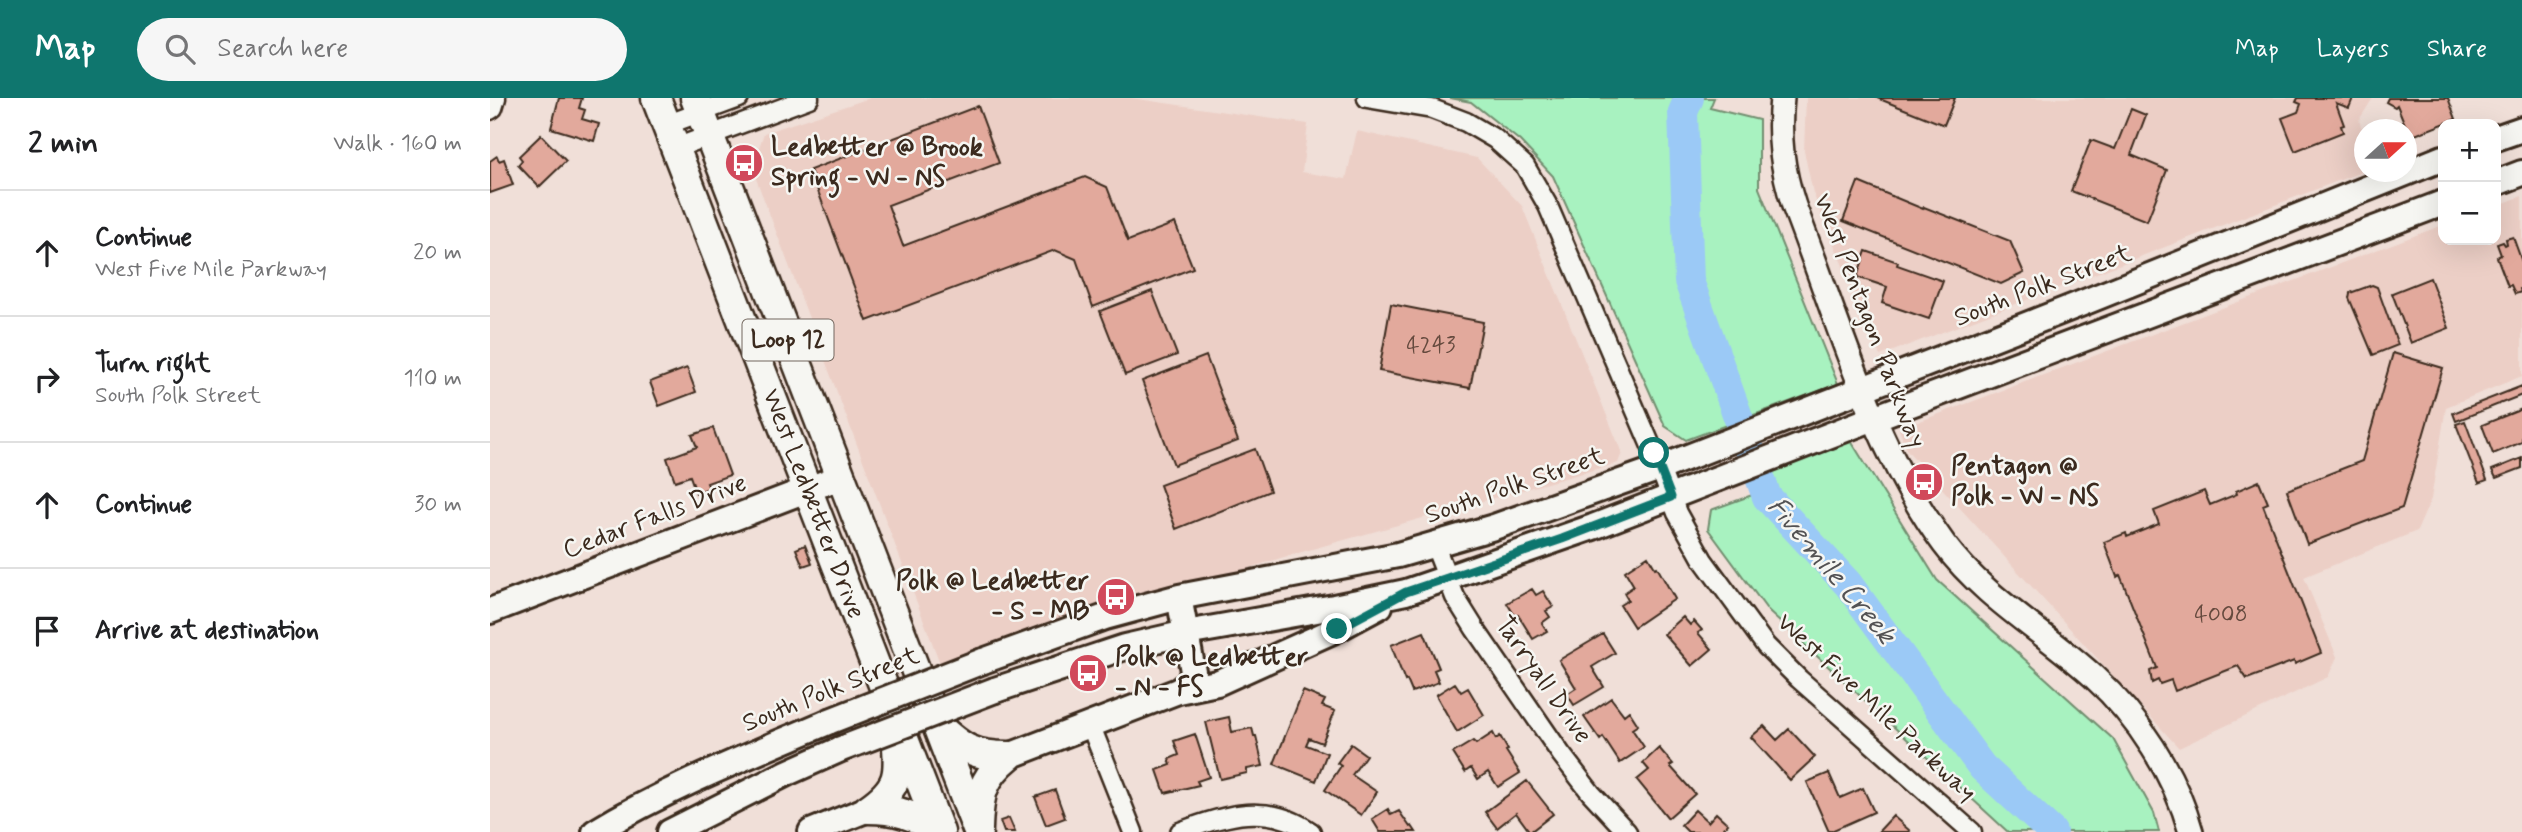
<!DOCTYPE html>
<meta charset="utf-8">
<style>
:root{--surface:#fff;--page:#f6f6f6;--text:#202124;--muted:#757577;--line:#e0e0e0;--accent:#0f766e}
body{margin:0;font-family:Mynerve,sans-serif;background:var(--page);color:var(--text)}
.controls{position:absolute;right:21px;top:21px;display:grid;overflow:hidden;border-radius:14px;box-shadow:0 7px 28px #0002}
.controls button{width:63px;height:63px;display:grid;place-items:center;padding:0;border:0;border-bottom:2px solid var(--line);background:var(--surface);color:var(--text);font:35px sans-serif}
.compass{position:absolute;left:1864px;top:21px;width:63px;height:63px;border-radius:50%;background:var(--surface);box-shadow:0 7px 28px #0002;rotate:69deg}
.stop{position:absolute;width:21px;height:21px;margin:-16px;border:5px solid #0f766e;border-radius:50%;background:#fff}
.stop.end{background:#0f766e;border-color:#fff;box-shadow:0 2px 7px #0008}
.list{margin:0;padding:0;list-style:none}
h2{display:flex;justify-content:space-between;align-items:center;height:91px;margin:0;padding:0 28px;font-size:30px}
h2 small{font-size:23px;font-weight:400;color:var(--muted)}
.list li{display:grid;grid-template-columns:46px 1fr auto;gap:21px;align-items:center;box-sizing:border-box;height:126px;padding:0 28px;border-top:2px solid var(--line)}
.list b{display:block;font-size:26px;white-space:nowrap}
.list p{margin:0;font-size:23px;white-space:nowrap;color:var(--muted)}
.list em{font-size:23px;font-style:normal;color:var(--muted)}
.icon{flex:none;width:38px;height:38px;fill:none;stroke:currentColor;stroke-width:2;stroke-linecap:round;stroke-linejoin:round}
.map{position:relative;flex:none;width:2032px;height:734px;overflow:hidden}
header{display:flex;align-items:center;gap:42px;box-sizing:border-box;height:98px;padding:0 35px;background:var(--accent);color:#fff}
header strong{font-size:33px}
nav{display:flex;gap:38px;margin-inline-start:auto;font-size:24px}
.search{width:490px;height:63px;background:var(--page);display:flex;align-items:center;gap:18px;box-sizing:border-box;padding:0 24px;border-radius:38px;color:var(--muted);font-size:26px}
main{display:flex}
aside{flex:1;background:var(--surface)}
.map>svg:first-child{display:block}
</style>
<header>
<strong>Map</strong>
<div class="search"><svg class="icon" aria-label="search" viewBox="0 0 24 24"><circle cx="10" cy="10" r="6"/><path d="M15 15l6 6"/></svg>Search here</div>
<nav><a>Map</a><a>Layers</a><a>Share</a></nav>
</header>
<main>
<aside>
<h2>2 min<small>Walk · 160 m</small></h2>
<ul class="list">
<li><svg class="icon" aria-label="ahead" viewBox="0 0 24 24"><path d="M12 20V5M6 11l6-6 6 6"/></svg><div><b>Continue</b><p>West Five Mile Parkway</p></div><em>20 m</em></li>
<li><svg class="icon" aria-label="right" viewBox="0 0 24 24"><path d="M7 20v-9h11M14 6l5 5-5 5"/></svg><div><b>Turn right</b><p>South Polk Street</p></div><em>110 m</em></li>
<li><svg class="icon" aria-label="ahead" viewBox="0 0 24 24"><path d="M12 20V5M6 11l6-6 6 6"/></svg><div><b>Continue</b></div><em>30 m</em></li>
<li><svg class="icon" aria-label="arrive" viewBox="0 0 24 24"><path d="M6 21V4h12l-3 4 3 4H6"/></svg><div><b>Arrive at destination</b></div></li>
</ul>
</aside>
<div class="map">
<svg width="2032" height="734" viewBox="0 0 2032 734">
<rect width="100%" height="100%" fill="#f0dfd8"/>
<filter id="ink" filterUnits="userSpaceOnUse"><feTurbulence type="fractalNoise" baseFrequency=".0143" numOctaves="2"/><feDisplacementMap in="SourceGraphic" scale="14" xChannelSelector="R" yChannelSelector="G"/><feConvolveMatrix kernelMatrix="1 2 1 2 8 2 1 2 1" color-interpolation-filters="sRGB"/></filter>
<g filter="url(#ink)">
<!-- built -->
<path fill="#eccfc6" d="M380,0H641L818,26L812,74L856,81L867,33L987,60L1032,108L1132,355L1128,365L794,459L451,568L262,70L274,35Z
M1316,0H1883L1869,22L1874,37V73L1390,258L1323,95L1314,53Z
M2032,98V278L1956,309L1941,401L1927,433L1814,479L1847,559L1838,579L1689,650L1416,351L1409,331L1953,127V142H2006V108Z"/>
<!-- green -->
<path fill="#a8f2c0" stroke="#728e6f" stroke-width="2" d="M960,0H1224L1220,10L1269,22V90L1348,286L1196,342L1175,328L1063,78L1030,43L981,4Z
M1361,343L1447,482L1623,641L1664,715L1669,734H1518L1279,514L1218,431L1221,412L1287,388L1275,375Z"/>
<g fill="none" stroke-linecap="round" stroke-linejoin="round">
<!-- river -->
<path stroke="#9bc9f6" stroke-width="30" d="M1199,0L1193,14L1199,183L1277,399L1358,486L1492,669L1562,734"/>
</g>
<!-- building -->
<path fill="#e2a99c" stroke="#3b2a1e" stroke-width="2" d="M69,0H92L89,10L95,12L92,21L109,26L104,43L61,30Z
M1387,0H1465L1454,27Z
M1808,0H1863L1859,10L1846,5L1854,27L1851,28L1853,34L1805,53L1792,20L1808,14L1811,6L1806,4Z
M1898,0H1958L1966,21L1920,39L1907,7L1905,9L1896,4Z
M488,8L509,65L398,107L413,148L595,79L617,89L638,143L685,125L703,170L603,209L586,161L565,152L377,223L320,72Z
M1641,11L1656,17L1641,57L1677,72L1657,123L1581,93L1601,42L1625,51Z
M51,37L76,63L49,89L28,67L32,62L29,58Z
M7,58L9,63L14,61L23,87L0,95V63Z
M1368,84L1433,111L1434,109L1520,143L1534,175L1511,186L1353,123Z
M2023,139L2032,164V190L2030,191L2031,194L2025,196L2021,187L2018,188L2007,159L2011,157L2007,146L2013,144L2015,147L2017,146L2016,141Z
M1376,153L1408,164L1407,167L1453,183L1439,221L1392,205L1397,189L1367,179Z
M1940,180L1959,230L1921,245L1902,195Z
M1882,187L1887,189L1908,247L1883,257L1859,200L1860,195Z
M662,193L687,257L635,277L610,213Z
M901,206L993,224L980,290L889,273Z
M1903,255L1953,270L1912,410L1817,446L1797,392L1872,363Z
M716,258L748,343L684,367L652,283Z
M197,270L206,294L169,308L160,284Z
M2032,288V297L1966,323L1963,315Z
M2032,311V344L2003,356L1992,327Z
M1975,323L1997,382L1989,385L1966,326Z
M223,330L240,377L217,385L219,390L206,395L200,378L185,383L177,360L207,349L202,337Z
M765,351L780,393L686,431L670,387Z
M2032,360V370L2006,380L2002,372Z
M1769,383L1778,405L1773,407L1831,555L1805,566L1804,563L1757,581L1748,568L1685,593L1681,582L1670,586L1668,582L1662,585L1660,573L1667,570L1630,477L1627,479L1614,444L1636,435L1637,439L1669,426L1664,413L1714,393L1720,407L1747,396L1746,393Z
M315,447L322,465L313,468L306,451Z
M1158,458L1165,470L1167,469L1185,501L1144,529L1130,507L1138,502L1134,495L1144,488L1135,473Z
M1042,491L1046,497L1053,493L1063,509L1056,513L1060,519L1052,525L1057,533L1043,541L1028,517L1025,518L1017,505Z
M1193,519L1200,527L1204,523L1212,532L1208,535L1222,551L1202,568L1174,536Z
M934,534L949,570L944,572L949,584L922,594L917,582L915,583L901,547Z
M1113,536L1125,555L1102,569L1114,589L1084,607L1077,596L1086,590L1069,562Z
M965,585L971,594L978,590L994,617L967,634L946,597Z
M813,593L835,602L832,608L845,613L832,645L819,640L816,647L837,655L826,683L784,666Z
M1121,600L1134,617L1139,613L1148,627L1142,631L1154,649L1130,665L1113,639L1110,642L1094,619Z
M739,619L742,634L762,630L764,638H766L773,668L757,671V675L730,681L716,624Z
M1274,628L1287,642L1299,631L1325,659L1300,682L1261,639Z
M1003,635L1006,641L1010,638L1018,652L1016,653L1030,675L1008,689L998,674L988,681L981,670L975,674L963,655L983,643L986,646Z
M705,636L719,679L707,683L709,687L675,695L667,672L681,667L679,661L689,657L684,643Z
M861,646L876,657L862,677L887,694L871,717L835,692L851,668L847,665Z
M1169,650L1183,666L1180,668L1205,696L1178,720L1147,682L1159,672L1153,665Z
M1339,675L1350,700L1373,690L1384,714L1339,734L1317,684Z
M1037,683L1063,716L1040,734L1026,715L1007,730L995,714Z
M565,692L575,720L556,727L545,699Z
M898,711L901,717L909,713L920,729L922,728L926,734H890L882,721Z
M1205,712L1218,724L1226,715L1238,726L1230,734H1198L1191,727Z
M1403,718L1420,733L1419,734H1388Z
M519,720L525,734H514L510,723Z"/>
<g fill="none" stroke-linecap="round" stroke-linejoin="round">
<!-- minor casing -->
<g stroke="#3b2a1e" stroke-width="23">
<path id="minor" d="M877,0L942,11L976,24L1005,41L1035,68L1058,108L1164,355L1187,415L1213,462L1276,548L1309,581L1482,734
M0,12L3,10L6,0
M176,27L249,0
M186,50L319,0
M945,448L965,499L985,531L1071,656L1101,695L1137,734
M600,626L643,734
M690,734C736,716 778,704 821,734"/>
</g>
<!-- tertiary casing -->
<g stroke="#3b2a1e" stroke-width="28">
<path id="tertiary" d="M1292,0C1288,39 1292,71 1304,108C1348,221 1382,348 1454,446C1494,500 1555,534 1604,579C1648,619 1685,676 1701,734"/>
</g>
<!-- secondary casing -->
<g stroke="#3b2a1e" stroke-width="30">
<path id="secondary" d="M2006,40L2032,31
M2006,85L2032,75
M0,513L350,379
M493,563L615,519L689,499L908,457L1004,429L1170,370L1590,206L1953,60
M505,592L635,549L696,535L844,509L916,494L957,480L1103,429L1384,320L1953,105
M688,593L700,584L703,573L689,499
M519,658L688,593L727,585L847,531L890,508
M105,734C179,689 261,657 340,623
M180,734L297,675L351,651
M321,734L378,711"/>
</g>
<!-- primary casing -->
<g stroke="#3b2a1e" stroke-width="33">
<path id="primary" d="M166,0L450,734
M205,0L488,734
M447,627C472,651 484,658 519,658
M378,711C410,689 410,675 406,639
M378,711C402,711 427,715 444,734
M488,731C489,697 492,680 519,658"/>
</g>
<!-- minor -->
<use href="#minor" stroke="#f6f6f2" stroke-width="18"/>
<!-- tertiary -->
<use href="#tertiary" stroke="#f6f6f2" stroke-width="23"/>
<!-- secondary -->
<use href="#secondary" stroke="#f6f6f2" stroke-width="24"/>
<!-- primary -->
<use href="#primary" stroke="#f6f6f2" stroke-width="28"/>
<!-- secondary-bridge casing -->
<g stroke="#3b2a1e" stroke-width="30" stroke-linecap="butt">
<path id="secondary-bridge" d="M340,623L493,563
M351,651L505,592"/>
</g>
<!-- secondary-bridge -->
<use href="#secondary-bridge" stroke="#f6f6f2" stroke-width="24"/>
</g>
</g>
<g fill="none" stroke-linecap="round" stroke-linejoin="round" filter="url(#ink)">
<!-- route -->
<path stroke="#0f766e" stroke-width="9" d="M847,531L916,494L1072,441L1181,399L1164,355"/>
</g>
<!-- icons -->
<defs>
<g id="bus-disc" transform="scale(2.0125)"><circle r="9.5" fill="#d1495b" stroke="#f6f6f2"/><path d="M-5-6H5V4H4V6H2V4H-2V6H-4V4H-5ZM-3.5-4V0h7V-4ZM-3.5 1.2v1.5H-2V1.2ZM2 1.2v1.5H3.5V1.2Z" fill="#fff"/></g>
</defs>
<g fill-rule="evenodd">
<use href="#bus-disc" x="254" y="65"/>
<use href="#bus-disc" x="1434" y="384"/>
<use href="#bus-disc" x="626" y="499"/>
<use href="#bus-disc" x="598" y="575"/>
</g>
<g text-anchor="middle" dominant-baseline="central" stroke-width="5" stroke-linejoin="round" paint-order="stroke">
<!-- number labels -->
<g font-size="23" fill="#654a3e">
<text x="941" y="248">4243</text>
<text x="1731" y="517">4008</text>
</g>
<!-- shield labels -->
<rect fill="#f6f6f2" stroke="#73675e" stroke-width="2" x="252.5" y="221.5" width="91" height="41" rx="5"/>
<g font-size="24" font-weight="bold" fill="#3b2a1e">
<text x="298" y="242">Loop 12</text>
</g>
<!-- poi labels -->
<g font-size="26" font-weight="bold" fill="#3b2a1e" stroke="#f6f6f2" text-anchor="start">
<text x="281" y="50">Ledbetter @ Brook<tspan x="281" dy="30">Spring - W - NS</tspan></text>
<text x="1461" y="369">Pentagon @<tspan x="1461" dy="30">Polk - W - NS</tspan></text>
<text x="599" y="484" text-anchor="end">Polk @ Ledbetter<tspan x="599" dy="30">- S - MB</tspan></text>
<text x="625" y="560">Polk @ Ledbetter<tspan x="625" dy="30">- N - FS</tspan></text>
</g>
<!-- street labels -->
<g font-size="26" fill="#3b2a1e" stroke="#f6f6f2">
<text transform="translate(1553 188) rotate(-21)">South Polk Street</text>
<text transform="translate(1379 223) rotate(69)">West Pentagon Parkway</text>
<text transform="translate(1025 388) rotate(-19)">South Polk Street</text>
<text transform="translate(323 406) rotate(69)">West Ledbetter Drive</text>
<text transform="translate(165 419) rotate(-21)">Cedar Falls Drive</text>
<text transform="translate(1053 582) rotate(55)">Tarryall Drive</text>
<text transform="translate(341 592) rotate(-22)">South Polk Street</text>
<text transform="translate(1386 610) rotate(43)">West Five Mile Parkway</text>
</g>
<!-- water labels -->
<g font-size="28" font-style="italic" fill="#535254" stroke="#f6f6f2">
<text transform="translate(1341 473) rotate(50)">Fivemile Creek</text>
</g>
</g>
</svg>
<div class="controls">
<button>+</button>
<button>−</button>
</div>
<svg class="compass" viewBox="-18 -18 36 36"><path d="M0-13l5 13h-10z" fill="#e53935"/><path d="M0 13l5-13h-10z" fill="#757577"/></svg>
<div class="stop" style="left:1164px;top:355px"></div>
<div class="stop end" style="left:847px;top:531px"></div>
</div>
</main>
